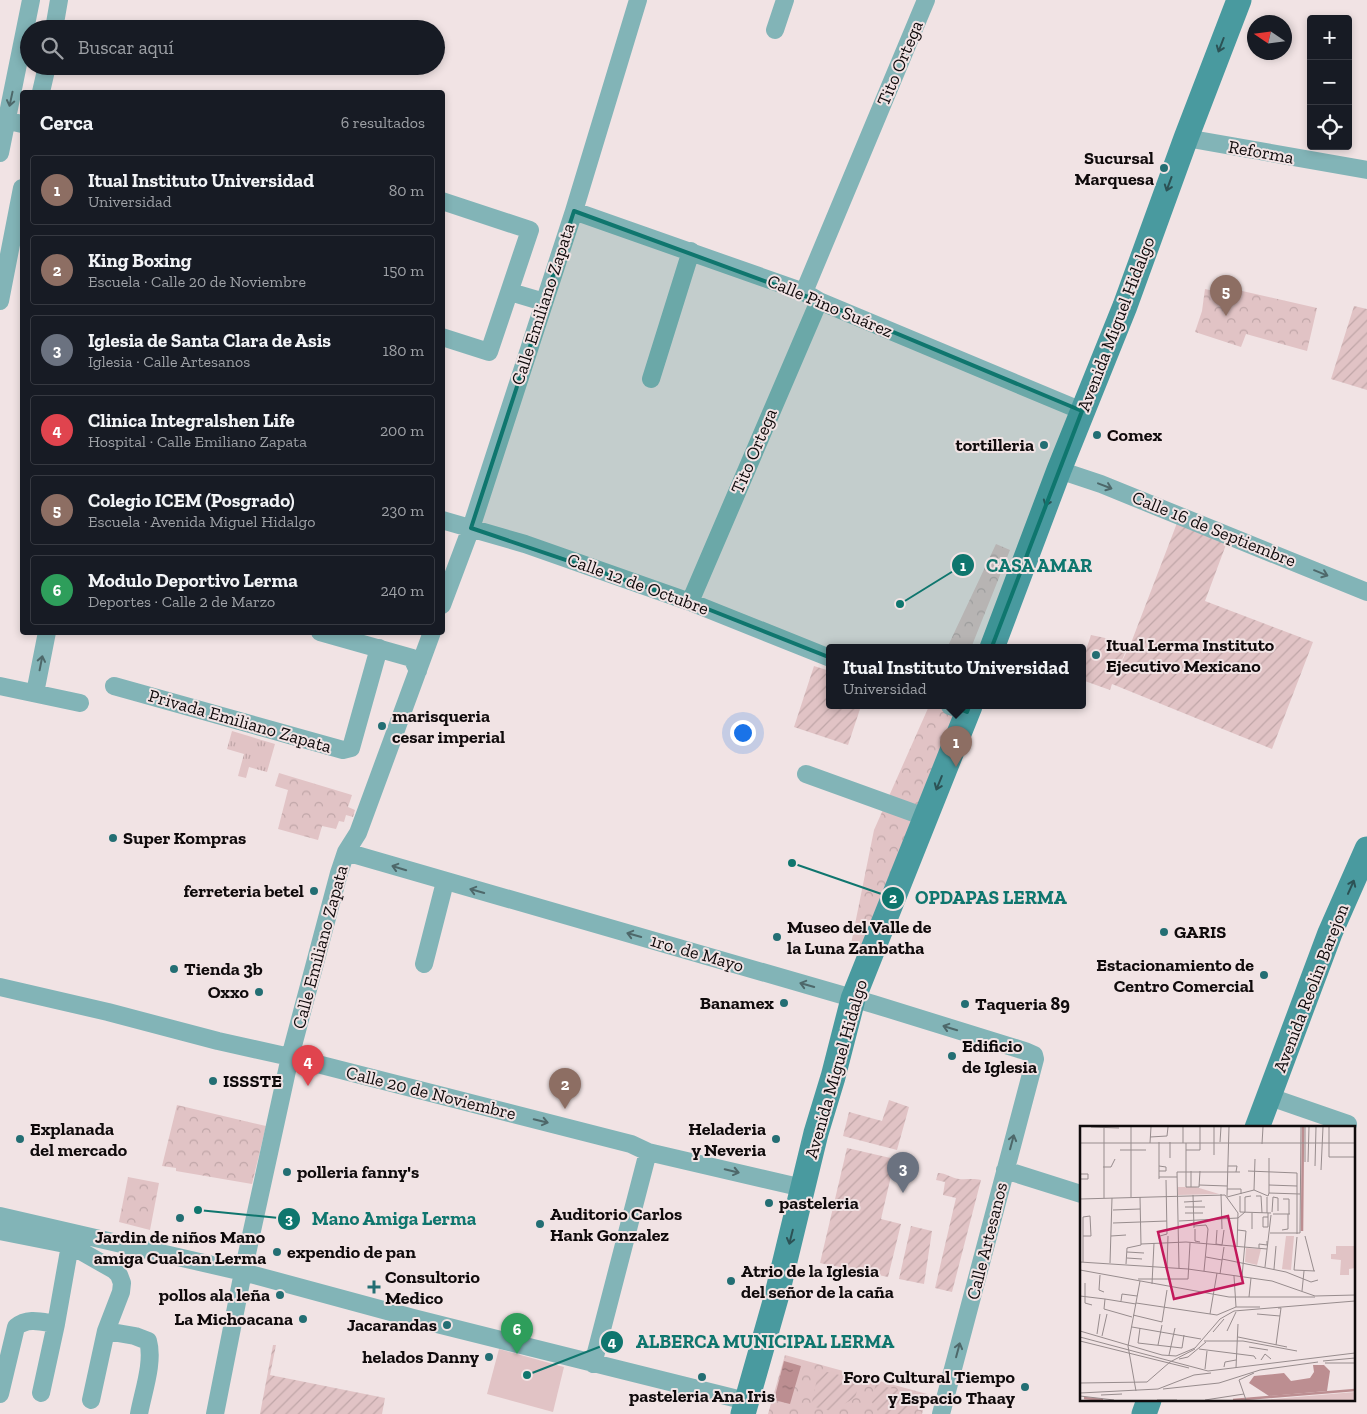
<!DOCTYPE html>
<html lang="es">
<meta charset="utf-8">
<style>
:root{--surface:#171b24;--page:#242831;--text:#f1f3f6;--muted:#9ea1a6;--line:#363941;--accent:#b45309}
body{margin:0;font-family:"Zilla Slab",serif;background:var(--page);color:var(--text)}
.controls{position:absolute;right:15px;top:15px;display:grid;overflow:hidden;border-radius:5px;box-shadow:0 2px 8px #0003}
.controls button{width:45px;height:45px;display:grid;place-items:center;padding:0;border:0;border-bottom:1px solid var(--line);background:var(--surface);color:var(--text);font:25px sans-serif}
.compass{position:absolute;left:1247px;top:15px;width:45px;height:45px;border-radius:50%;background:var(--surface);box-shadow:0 2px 8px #0003;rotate:283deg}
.you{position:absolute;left:742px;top:732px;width:18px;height:18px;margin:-12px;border:4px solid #fff;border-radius:50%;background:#1a73e8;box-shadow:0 0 0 8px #1a73e833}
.badge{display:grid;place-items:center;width:32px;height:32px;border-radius:50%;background:var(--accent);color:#fff;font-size:16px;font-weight:700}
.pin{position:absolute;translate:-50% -41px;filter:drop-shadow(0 1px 2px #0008)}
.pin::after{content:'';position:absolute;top:26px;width:18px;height:15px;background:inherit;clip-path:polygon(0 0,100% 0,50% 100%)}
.popup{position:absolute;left:826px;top:644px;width:260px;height:65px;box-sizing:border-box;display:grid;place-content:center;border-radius:5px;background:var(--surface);filter:drop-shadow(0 1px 4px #0005);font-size:16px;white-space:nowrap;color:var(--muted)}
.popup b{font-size:19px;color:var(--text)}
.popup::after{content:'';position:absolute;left:50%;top:100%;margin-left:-10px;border:10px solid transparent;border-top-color:var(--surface)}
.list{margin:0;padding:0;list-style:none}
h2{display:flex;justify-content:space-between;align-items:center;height:65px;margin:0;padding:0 20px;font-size:21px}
h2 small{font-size:16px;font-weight:400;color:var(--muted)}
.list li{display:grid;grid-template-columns:32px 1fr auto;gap:15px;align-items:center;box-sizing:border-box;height:70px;margin:0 10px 10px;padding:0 10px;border:1px solid var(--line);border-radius:5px}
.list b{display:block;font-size:19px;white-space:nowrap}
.list p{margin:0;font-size:16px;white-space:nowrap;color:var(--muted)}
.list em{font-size:16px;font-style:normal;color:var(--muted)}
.icon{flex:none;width:28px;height:28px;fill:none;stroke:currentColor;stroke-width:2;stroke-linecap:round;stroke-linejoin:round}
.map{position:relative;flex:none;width:1367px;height:1414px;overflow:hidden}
.search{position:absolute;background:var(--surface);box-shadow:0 2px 8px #0003;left:20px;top:20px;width:425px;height:55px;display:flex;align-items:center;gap:12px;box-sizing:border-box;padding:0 18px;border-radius:28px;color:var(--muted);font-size:19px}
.panel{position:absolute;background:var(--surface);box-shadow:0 2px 8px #0003;left:20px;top:90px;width:425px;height:545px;border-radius:5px}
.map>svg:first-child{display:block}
</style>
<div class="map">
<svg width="1367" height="1414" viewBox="0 0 1367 1414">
<defs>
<pattern id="grass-tufts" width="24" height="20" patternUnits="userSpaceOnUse" patternTransform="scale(1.25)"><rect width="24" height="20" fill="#e1c3c5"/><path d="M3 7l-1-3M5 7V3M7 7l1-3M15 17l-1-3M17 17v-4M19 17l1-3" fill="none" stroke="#c0a6a8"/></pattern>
<pattern id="park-crowns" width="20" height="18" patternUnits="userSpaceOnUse" patternTransform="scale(1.25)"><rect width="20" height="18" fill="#e1c3c5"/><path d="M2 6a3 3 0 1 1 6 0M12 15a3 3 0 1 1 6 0" fill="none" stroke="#c0a6a8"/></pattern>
<pattern id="garden-furrows" width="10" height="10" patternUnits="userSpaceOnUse" patternTransform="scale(1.25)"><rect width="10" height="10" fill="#e1c3c5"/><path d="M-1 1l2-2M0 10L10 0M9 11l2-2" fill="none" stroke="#c0a6a8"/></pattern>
<pattern id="water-ripples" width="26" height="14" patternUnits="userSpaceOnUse" patternTransform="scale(1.25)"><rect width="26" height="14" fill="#bc8e91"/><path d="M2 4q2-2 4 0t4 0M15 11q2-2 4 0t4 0" fill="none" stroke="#977275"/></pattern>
</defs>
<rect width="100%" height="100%" fill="#f1e3e4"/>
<!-- grass -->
<path fill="url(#grass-tufts)" d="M232,731L275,744L267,772L249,767L246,778L238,776L244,754L227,749Z"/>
<!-- park -->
<path fill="url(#park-crowns)" d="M1229,288L1317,308L1307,351L1246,334L1241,347L1195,332L1202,311L1205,289L1228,294Z
M996,544L1010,550L971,648H947Z
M929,706H962L861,949H850L874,830Z
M279,773L352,795L348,807L355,810L353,817L346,815L344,822L339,821L336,829L322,826L318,840L278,829L288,790L275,786Z
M177,1105L266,1126L252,1184L176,1171V1168L162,1166Z
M128,1177L159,1183L150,1230L119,1222Z
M785,1355L927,1394L922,1414H768Z"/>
<!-- garden -->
<path fill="url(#garden-furrows)" d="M1354,306L1367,309V390L1331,379Z
M1177,523L1227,542L1205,601L1313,642L1272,749L1112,684L1110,690L1082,680V662L1091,635L1129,643L1120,665L1131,643Z
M814,666L830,671V706H861L848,745L794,727Z
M889,1100L909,1107L897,1150L843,1136L849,1112L882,1121Z
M847,1148L895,1159L881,1219L901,1224L888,1277L820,1263Z
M938,1173C946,1173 952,1178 959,1179C966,1180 973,1178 981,1180L952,1292L935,1288L956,1198L943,1195L945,1182L936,1180Z
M911,1226L932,1231L924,1284L899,1279Z
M273,1345H276L270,1375L385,1398L382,1414H260Z
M819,1370L860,1380L855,1398L831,1411L811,1406Z
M876,1384L915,1395L910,1414H880L871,1401Z"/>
<!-- pitch -->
<path fill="#e1c3c5" d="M499,1349L564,1367L553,1412L487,1394Z"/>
<!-- water -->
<path fill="url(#water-ripples)" d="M784,1361L801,1366L790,1404L774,1400Z"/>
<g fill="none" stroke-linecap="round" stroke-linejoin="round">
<!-- minor -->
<path stroke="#82b4b7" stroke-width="18" d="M54,29L59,0
M775,30L785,0
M41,92L47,66
M0,119L22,124
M1186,138L1367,170
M0,153L31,0
M442,201L530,230L489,352L442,337
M574,211L804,292L819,301L1082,411
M510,292L544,302
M804,292L926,0
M0,301L22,188
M651,379L691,251
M1059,470L1101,484L1367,592
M442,520L525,544L690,602L830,658
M690,602L819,301
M442,605L471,528L574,211L638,0
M320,632L412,658L418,671
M0,686L80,703
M114,686L343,750L351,748L379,648
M35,693L47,632
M950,706L967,712
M806,774L925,817
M346,852L873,1004L1025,1051L1034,1055L1035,1059L941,1414
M424,964L445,882
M0,987L108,1012L218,1041L290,1057L631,1144L648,1152L803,1188
M1270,1097L1348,1124
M1005,1170L1081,1194
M0,1216L243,1272L413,1318L746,1401
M0,1231L70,1245L114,1270L119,1275L122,1283L121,1292L106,1331L91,1400
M106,1331L135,1336L148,1341C154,1362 143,1392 139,1414
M593,1364L648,1152
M41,1393L56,1324L70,1245
M0,1394L16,1327C28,1317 42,1322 56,1324
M215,1414L243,1272L290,1057L339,873L346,852L358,833L432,632"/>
<!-- secondary -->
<path stroke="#499a9f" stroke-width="25" d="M992,648L1059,470L1125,306L1186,138L1239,0
M1257,1128L1330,933L1367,849
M743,1414L776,1298L816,1133L833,1077L853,999L970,706
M1144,1414L1149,1400"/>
</g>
<!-- one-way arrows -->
<defs><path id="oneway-shaft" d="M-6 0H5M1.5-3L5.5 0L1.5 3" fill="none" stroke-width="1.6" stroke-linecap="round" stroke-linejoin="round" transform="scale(1.25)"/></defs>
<g stroke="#2c5255">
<use href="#oneway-shaft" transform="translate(1221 45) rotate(111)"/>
<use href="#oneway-shaft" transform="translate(1169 184) rotate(110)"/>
<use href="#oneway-shaft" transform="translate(1048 499) rotate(111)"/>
<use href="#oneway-shaft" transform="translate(939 783) rotate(112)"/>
<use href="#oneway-shaft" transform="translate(1351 887) rotate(-66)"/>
<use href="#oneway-shaft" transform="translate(791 1237) rotate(104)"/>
</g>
<g stroke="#4e686a">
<use href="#oneway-shaft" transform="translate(11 99) rotate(102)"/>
<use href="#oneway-shaft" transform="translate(1105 486) rotate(21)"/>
<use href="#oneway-shaft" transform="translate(1321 573) rotate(22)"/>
<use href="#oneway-shaft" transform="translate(41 663) rotate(-79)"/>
<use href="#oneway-shaft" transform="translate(399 868) rotate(-163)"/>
<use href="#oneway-shaft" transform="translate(477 891) rotate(-164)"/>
<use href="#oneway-shaft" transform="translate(634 935) rotate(-164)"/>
<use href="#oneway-shaft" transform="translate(807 985) rotate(-164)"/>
<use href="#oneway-shaft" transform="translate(950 1028) rotate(-163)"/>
<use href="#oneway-shaft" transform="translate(541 1121) rotate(14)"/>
<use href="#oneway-shaft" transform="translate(1012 1142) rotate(-75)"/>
<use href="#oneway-shaft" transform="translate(732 1171) rotate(13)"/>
<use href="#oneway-shaft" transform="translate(958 1350) rotate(-75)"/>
</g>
<!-- marked area -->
<path fill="#0f766e" fill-opacity="0.2" stroke="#0f766e" stroke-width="4" stroke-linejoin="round" d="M574,211L819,301L1082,411L967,712L690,602L471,528Z"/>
<!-- markers -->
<g fill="#236e73" stroke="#f1e3e4" stroke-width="2">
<circle cx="1164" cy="168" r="5"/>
<circle cx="1097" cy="435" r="5"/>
<circle cx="1044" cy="445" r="5"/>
<circle cx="1096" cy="655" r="5"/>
<circle cx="382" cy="726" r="5"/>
<circle cx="113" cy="838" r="5"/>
<circle cx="314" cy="891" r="5"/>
<circle cx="1164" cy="932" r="5"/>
<circle cx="777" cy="937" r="5"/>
<circle cx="174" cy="969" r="5"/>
<circle cx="1264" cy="975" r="5"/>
<circle cx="259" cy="992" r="5"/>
<circle cx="784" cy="1003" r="5"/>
<circle cx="965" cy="1004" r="5"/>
<circle cx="952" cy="1056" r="5"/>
<circle cx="213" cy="1081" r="5"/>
<circle cx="20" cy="1139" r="5"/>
<circle cx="776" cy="1139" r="5"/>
<circle cx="287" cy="1172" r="5"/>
<circle cx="769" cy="1203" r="5"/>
<circle cx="180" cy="1218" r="5"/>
<circle cx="540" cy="1224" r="5"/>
<circle cx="277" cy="1252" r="5"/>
<circle cx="731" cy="1281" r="5"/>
<path d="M371.5 1279.5h5v5h5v5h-5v5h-5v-5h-5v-5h5z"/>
<circle cx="280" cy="1295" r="5"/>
<circle cx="303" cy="1319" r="5"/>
<circle cx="447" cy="1325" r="5"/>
<circle cx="489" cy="1357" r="5"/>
<circle cx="702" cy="1377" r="5"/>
<circle cx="1025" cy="1387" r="5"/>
</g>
<g text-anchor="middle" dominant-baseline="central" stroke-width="4" stroke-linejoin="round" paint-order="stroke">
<!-- street labels -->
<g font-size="18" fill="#0f0a0b" stroke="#f1e3e4">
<text transform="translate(900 63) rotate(-67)">Tito Ortega</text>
<text transform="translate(1261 152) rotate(10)">Reforma</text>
<text transform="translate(543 304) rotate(-72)">Calle Emiliano Zapata</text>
<text transform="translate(830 306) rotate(23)">Calle Pino Suárez</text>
<text transform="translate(1116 324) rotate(-69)">Avenida Miguel Hidalgo</text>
<text transform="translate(754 451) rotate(-67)">Tito Ortega</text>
<text transform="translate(1214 529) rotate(22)">Calle 16 de Septiembre</text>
<text transform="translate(638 584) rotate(20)">Calle 12 de Octubre</text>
<text transform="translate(240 721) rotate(16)">Privada Emiliano Zapata</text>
<text transform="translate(320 947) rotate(-75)">Calle Emiliano Zapata</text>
<text transform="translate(697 953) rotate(16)">1ro. de Mayo</text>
<text transform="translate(1311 988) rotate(-69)">Avenida Reolin Barejon</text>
<text transform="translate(836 1069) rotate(-74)">Avenida Miguel Hidalgo</text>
<text transform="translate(431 1093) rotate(14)">Calle 20 de Noviembre</text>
<text transform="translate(987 1241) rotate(-76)">Calle Artesanos</text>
</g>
<!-- poi labels -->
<g font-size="18" font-weight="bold" fill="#0f0a0b" stroke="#f1e3e4" text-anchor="start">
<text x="1154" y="158" text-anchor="end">Sucursal<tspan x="1154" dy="21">Marquesa</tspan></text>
<text x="1107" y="435">Comex</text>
<text x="1034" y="445" text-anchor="end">tortilleria</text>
<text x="1106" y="645">Itual Lerma Instituto<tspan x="1106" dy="21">Ejecutivo Mexicano</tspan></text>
<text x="392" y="716">marisqueria<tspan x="392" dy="21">cesar imperial</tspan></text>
<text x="123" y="838">Super Kompras</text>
<text x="304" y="891" text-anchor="end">ferreteria betel</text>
<text x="787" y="927">Museo del Valle de<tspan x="787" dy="21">la Luna Zanbatha</tspan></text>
<text x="1174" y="932">GARIS</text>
<text x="1254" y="965" text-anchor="end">Estacionamiento de<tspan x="1254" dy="21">Centro Comercial</tspan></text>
<text x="184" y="969">Tienda 3b</text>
<text x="249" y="992" text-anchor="end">Oxxo</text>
<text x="774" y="1003" text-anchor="end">Banamex</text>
<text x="975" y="1004">Taqueria 89</text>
<text x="962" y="1046">Edificio<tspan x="962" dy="21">de Iglesia</tspan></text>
<text x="223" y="1081">ISSSTE</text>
<text x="30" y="1129">Explanada<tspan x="30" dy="21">del mercado</tspan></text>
<text x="766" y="1129" text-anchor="end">Heladeria<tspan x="766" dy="21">y Neveria</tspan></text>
<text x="297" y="1172">polleria fanny's</text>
<text x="779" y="1203">pasteleria</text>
<text x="550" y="1214">Auditorio Carlos<tspan x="550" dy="21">Hank Gonzalez</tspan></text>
<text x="180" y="1237" text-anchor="middle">Jardin de niños Mano<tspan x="180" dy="21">amiga Cualcan Lerma</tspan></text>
<text x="287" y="1252">expendio de pan</text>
<text x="741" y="1271">Atrio de la Iglesia<tspan x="741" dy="21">del señor de la caña</tspan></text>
<text x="385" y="1277">Consultorio<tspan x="385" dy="21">Medico</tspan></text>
<text x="270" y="1295" text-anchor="end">pollos ala leña</text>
<text x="293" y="1319" text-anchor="end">La Michoacana</text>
<text x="437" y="1325" text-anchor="end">Jacarandas</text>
<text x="479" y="1357" text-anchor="end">helados Danny</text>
<text x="1015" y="1377" text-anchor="end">Foro Cultural Tiempo<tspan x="1015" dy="21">y Espacio Thaay</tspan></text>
<text x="702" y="1396" text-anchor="middle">pasteleria Ana Iris</text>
</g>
</g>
<!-- overview -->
<g transform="translate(1080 1126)">
<rect width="275" height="275" fill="#f1e3e4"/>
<path d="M206,110H214L211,144L202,143ZM166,122L181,123L177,139L165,136Z" fill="#e1c3c5"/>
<path d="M98,61H116L139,68L98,69ZM256,120H275V142L269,143V149H260L261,134L251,133V128H256ZM275,266V274H178H182Z" fill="#e1c3c5"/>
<path d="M233,239H244L250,245L247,265L189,270L169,257L174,250L204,247L211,255L230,252L234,246Z" fill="#bc8e91"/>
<path fill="none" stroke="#bc8e91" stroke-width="2.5" d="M222,105L223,1M4,272L23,274M153,274L275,264"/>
<path fill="none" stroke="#978c8d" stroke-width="1" d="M11,1L39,2M24,1V72M225,1V36M249,1V31H275M70,11L87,10L88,1M79,16V53M140,16L141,1M0,17H275M70,17L71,1M103,17V1M106,17V61H119L120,45M182,18L183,1M40,24H66M106,24H120V1M134,29V1M90,32V16M228,36L229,1M79,40L86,41V45H79M148,40H157L156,46M235,40L236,1M23,41H31L35,33M241,44L243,1M111,45V61M168,45L217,47M217,47V108M0,48H8V53H0M79,51H97M119,59L147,60M189,59L217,60M147,63H161V68M174,64L175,33M189,67V32M141,68L142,103M113,69L114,102M147,70L149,1M160,70V86L191,87M176,70H181L182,87M51,71V1M147,71L174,64L188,70L189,67L220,68M187,71V87M0,73L145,69L158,87L157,121M203,73H209V88M104,76L122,75M105,81H125M33,84L60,83M165,86V71L171,70M192,86L193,71L198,72V85M105,87H123M172,87V103M193,88H210M188,91H183V101H188V87M99,95L158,92L165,86M33,97L87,95M114,100L126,99L128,103L124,145M115,103V115L120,116M137,104L136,118L142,119L144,104M158,104L166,105L162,151M202,104L208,103V88M190,107H220L221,1M3,110H11L10,90L3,91V136M31,110L46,109M80,110L87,108L86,54M225,110L234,145M217,111L214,144L235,145M61,118L106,116L187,123M179,122V118L187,119V115M47,126L64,127M126,131L142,134M47,132L62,133M142,133L206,146L231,156L238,154M0,136L108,143L192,155L235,170L275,169M30,137L32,72M46,138L47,122L61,119L60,71M185,141L191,89M87,142L88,110M99,142L97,46H160M194,143L196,120M0,144L149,171H235M140,148L144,121M20,149L19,164L24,166M154,150L156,181M58,153H108L110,117M5,157V177L12,179M72,158L74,117M222,165L224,145M0,170L25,173M169,171L171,152M41,175L42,168L57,170M56,177L137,189L156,181H180M130,188L137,147M177,188L200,190M53,189L82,196L87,164M52,191L24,183L25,173L56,178M52,201L121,213M0,205L82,229L96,230L115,222L140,193L154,185L275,175M147,205L156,186M133,206L144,193M17,208L20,188M22,210L27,188M0,211L128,245L275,227M158,211L207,221M0,215L109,242M124,215H163L217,225M58,217L102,222L104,209M58,217L60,202M78,219L82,199M196,219L201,182H198M169,221L188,224M119,223L174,230L176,233M89,229L95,202M99,233L108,231L126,216M181,234L185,228L191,233M243,235L275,232M245,237H275M144,241L145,236L156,234M156,242L158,198M125,243L127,225M159,254L174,247M159,254L166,274M0,257L67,256L90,236L115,223M83,263L139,257L180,244L238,236M56,265L48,220L60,155M0,267L78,263L114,249L131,247M21,269L42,268M0,270L34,274M77,274H97M125,274L164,268"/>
<path fill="#c2185b" fill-opacity="0.15" stroke="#c2185b" stroke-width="2.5" d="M148,90L163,157L94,173L78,106Z"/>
<rect width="275" height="275" fill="none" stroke="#0f0a0b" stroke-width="2.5"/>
</g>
<!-- callouts -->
<path fill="none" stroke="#0f766e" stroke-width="2" d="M900 604L963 565M792 863L893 898M198 1210L289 1219M527 1375L612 1342"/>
<g fill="#0f766e" stroke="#f1e3e4" stroke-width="2">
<circle cx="900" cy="604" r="5"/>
<circle cx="792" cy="863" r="5"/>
<circle cx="198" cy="1210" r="5"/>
<circle cx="527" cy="1375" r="5"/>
<circle cx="963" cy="565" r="12"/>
<circle cx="893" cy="898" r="12"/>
<circle cx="289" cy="1219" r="12"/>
<circle cx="612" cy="1342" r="12"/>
</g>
<g font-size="15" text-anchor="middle" font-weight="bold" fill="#fff">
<text x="963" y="571">1</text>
<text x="893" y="903">2</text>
<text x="289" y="1224">3</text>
<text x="612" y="1347">4</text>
</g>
<g font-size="19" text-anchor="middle" font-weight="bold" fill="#0f766e" stroke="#f1e3e4" stroke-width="4" stroke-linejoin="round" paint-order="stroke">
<text x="1039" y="572">CASA AMAR</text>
<text x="991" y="904">OPDAPAS LERMA</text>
<text x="394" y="1225">Mano Amiga Lerma</text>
<text x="765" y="1348">ALBERCA MUNICIPAL LERMA</text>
</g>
</svg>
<div class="controls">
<button>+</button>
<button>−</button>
<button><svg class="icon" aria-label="locate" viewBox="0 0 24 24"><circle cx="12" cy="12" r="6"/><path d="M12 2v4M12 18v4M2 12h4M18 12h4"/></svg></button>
</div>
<svg class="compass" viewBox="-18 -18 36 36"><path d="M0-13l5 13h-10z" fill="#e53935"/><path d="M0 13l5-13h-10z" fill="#9ea1a6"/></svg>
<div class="you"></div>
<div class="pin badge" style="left:956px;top:767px;background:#8d6e63">1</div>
<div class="popup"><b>Itual Instituto Universidad</b>Universidad</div>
<div class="pin badge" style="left:565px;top:1109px;background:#8d6e63">2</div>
<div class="pin badge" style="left:903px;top:1193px;background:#6b7280">3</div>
<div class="pin badge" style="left:308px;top:1086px;background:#e0444e">4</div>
<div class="pin badge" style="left:1226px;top:316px;background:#8d6e63">5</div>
<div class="pin badge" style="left:517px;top:1354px;background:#2e9e5b">6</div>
<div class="search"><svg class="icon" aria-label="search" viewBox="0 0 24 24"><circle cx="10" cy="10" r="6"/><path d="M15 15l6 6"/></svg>Buscar aquí</div>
<section class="panel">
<h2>Cerca<small>6 resultados</small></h2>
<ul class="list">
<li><span class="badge" style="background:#8d6e63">1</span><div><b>Itual Instituto Universidad</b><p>Universidad</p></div><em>80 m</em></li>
<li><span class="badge" style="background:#8d6e63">2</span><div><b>King Boxing</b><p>Escuela · Calle 20 de Noviembre</p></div><em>150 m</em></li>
<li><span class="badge" style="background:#6b7280">3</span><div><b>Iglesia de Santa Clara de Asis</b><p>Iglesia · Calle Artesanos</p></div><em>180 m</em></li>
<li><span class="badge" style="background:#e0444e">4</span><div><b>Clinica Integralshen Life</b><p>Hospital · Calle Emiliano Zapata</p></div><em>200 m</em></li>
<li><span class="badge" style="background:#8d6e63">5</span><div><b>Colegio ICEM (Posgrado)</b><p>Escuela · Avenida Miguel Hidalgo</p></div><em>230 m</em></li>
<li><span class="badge" style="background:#2e9e5b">6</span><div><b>Modulo Deportivo Lerma</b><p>Deportes · Calle 2 de Marzo</p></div><em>240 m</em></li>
</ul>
</section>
</div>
